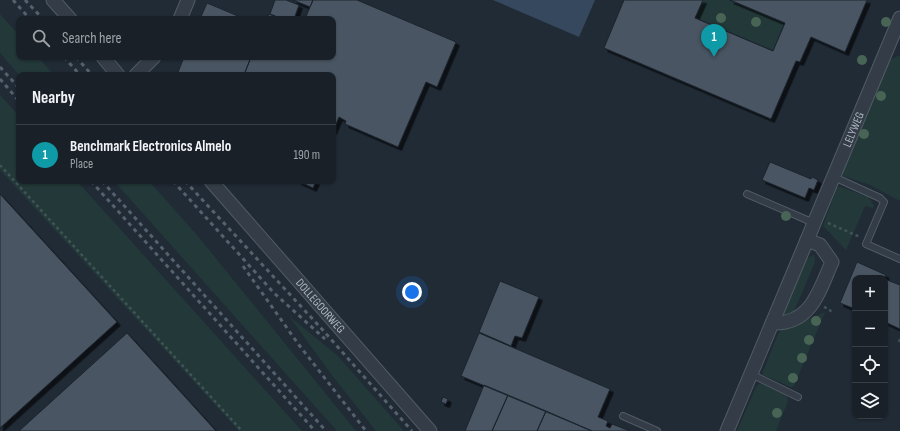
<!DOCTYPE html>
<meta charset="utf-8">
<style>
:root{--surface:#192028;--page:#262d34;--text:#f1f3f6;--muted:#9fa3a8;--line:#373e45;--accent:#83b5f4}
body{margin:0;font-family:"Sofia Sans Condensed",sans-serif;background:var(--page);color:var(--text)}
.controls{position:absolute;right:12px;bottom:12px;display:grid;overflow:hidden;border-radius:8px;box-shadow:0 1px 3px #0004}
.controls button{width:36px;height:36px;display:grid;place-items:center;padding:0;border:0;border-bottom:1px solid var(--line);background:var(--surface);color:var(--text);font:20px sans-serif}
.you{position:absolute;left:412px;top:292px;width:14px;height:14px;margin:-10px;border:3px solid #fff;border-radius:50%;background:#1a73e8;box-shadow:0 0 0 6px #1a73e833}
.badge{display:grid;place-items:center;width:26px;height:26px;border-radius:50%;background:var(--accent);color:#fff;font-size:13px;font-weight:700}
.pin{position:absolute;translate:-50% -33px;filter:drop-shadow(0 1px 2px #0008)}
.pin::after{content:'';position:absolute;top:21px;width:14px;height:12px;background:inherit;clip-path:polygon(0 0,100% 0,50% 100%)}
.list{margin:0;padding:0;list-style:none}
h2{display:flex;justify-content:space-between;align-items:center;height:52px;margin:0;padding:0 16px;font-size:17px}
h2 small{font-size:13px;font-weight:400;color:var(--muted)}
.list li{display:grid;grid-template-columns:26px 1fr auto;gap:12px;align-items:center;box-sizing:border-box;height:60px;padding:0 16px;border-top:1px solid var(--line)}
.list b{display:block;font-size:15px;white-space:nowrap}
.list p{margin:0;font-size:13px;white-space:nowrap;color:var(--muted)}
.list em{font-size:13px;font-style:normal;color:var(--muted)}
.icon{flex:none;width:22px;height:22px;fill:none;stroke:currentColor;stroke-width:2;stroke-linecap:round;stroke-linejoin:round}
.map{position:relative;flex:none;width:900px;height:431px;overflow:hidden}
.search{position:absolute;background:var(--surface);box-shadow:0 1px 3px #0004;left:16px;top:16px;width:320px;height:44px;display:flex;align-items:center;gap:10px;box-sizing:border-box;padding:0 14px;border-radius:8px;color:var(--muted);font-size:15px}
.panel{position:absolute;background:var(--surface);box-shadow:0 1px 3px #0004;left:16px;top:72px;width:320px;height:112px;border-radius:8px}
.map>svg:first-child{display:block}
</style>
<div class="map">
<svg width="900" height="431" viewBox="0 0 900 431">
<defs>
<filter id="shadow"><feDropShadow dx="3.5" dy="3.5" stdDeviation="0" flood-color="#0009"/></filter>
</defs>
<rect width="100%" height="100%" fill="#212b36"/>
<!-- green -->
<path fill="#233838" d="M703,0H729L784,23L773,50L696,18Z
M0,14L19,35V57H38L54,75H19L0,53Z
M900,55V201L870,185L843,176V169L887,64L892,59Z
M0,95L19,116V181H77L302,431H239L0,170Z
M114,181H149L197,235L356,431H337Z
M837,187H841L868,197L874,205L873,208L865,206L846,250L823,226Z
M813,255L815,258V262L793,314L781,317L804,260Z
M825,312L794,386L791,387L763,375V372L778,334L781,330Z
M289,316L337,355L404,431H376L331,374Z
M760,383L786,394L788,401L776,431H737L756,387Z"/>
<!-- water -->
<path fill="#35485d" d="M493,0H595L579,37Z"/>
<!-- building -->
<path fill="#495562" stroke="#1b242d" filter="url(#shadow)" d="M275,0H286L299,5L294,19H283L270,14Z
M293,0H313L310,7Z
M313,0H357L456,42L437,87L426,82L398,147L345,124L346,121L339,117L333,131V75H244L251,57H333V19H305Z
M624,0H703L695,18L773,51L785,23L730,0H867L845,52L811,37L800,62L796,61L771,119L604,48Z
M207,3L245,19H200Z
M269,14L280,19H267Z
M184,57H251L244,75H177Z
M770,162L811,179L812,177L818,180L814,190L809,188L805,198L762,180Z
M298,181H316L313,188Z
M0,194L117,322L0,428Z
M857,262L886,275L884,278H855V309L840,303Z
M887,280L900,285V329L885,322V283Z
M500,281L539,297L522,338L515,336L511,346L479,332Z
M127,333L216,431H19Z
M479,333L610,389L598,417L608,421L606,426L610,428L612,424L630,431H592L461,376Z
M484,385L508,395L492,431H465Z
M508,395L546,411L537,431H492Z
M443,397L448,399L446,404L441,402Z
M546,411L592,431H537Z"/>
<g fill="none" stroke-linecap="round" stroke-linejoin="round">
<!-- lane casing -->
<g stroke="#515b65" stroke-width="8">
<path id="lane" d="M834,177L880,198L884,202L866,244L900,259
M747,194L814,223
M751,374L798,397
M623,416L657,431"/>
</g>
<!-- street casing -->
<g stroke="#515b65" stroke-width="15">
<g id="street">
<path d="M53,0L70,19"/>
<path d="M180,19L188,0"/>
<path d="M103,57L118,75"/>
<path d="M136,75L154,57"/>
<path id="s1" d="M211,181L430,431"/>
<path d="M772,323C811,325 819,291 832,262L820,245L807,240"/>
<path id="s2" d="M727,431L900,18"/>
</g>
</g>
<!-- path -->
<path stroke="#405355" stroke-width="2.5" stroke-dasharray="3 3" stroke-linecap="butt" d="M0,165L242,431
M828,223L860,237
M824,307L829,309L833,314
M899,342L900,339"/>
<!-- lane -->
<use href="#lane" stroke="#343d47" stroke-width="6"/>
<!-- street -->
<use href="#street" stroke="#343d47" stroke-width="13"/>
<!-- rail -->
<path stroke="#56616e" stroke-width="3" stroke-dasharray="4 4" stroke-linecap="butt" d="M13,0L30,19
M25,0L43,19
M64,57L80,75
M76,57L92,75
M0,67L19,88
M0,79L19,101
M91,181L315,431
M102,181L326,431
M173,181L274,293L325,339
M185,181L320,327L412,431
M243,266L299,345L366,431"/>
</g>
<!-- trees -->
<g fill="#486455">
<circle cx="721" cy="18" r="5"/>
<circle cx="756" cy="22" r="5"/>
<circle cx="886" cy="22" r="5"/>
<circle cx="862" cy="60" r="5"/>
<circle cx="881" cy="96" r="5"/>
<circle cx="864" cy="134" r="5"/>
<circle cx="786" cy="216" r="5"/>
<circle cx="816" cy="321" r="5"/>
<circle cx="809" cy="340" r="5"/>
<circle cx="802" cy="358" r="5"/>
<circle cx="793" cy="378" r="5"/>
<circle cx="777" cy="413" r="5"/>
</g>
<g text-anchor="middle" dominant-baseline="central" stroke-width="4" stroke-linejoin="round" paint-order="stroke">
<!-- street labels -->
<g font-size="12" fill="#aeb8c4" stroke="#1a222b">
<text stroke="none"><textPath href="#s2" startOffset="327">LELYWEG</textPath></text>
<text stroke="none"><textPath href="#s1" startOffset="166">DOLLEGOORWEG</textPath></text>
</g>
</g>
</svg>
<div class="controls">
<button>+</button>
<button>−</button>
<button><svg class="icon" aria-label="locate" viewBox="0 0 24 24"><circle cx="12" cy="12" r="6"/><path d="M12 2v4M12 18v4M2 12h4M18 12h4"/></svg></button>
<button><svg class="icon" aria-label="layers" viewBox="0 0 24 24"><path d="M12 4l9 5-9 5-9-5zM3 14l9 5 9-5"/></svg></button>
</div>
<div class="you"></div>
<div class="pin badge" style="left:714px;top:57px;background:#0f9aa8">1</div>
<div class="search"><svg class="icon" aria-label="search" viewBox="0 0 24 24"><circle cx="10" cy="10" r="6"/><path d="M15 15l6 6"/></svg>Search here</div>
<section class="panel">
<h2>Nearby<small></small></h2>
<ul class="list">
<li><span class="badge" style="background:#0f9aa8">1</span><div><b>Benchmark Electronics Almelo</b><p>Place</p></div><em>190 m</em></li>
</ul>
</section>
</div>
